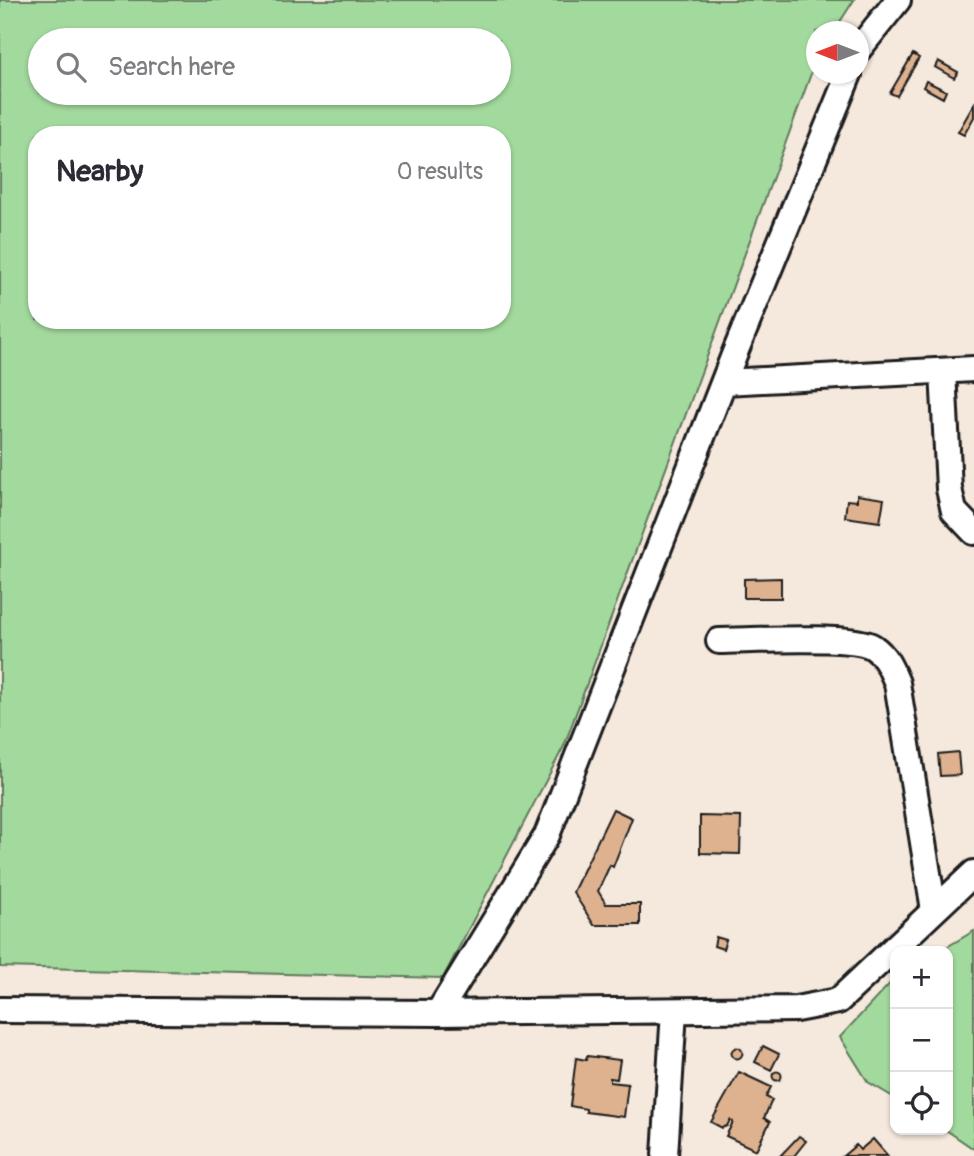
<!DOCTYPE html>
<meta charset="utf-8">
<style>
:root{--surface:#fff;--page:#f7f7f7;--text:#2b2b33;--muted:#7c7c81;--line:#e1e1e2}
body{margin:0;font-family:Pangolin,sans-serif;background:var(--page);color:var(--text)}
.controls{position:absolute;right:21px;bottom:21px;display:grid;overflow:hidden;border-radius:14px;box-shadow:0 2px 5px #0004}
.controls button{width:63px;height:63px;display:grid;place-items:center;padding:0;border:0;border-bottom:2px solid var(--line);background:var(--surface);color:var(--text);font:35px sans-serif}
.compass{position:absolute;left:806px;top:21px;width:63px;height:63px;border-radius:50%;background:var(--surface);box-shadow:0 2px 5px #0004;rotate:270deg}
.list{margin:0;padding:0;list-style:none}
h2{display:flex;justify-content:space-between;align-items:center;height:91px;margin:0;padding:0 28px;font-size:30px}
h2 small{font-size:23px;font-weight:400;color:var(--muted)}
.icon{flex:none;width:38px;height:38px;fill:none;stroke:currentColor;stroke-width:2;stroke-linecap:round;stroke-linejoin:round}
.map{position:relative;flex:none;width:974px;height:1156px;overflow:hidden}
.search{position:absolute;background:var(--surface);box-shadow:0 2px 5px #0004;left:28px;top:28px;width:483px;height:77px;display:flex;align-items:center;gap:18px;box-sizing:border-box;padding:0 24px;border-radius:38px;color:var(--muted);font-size:26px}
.panel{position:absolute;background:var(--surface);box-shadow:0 2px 5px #0004;left:28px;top:126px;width:483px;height:203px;border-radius:28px}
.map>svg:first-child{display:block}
</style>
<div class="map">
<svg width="974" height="1156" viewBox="0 0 974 1156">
<rect width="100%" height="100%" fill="#f5e8dd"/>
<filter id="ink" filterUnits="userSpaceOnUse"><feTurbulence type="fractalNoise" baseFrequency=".0143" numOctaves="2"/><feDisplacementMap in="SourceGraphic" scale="14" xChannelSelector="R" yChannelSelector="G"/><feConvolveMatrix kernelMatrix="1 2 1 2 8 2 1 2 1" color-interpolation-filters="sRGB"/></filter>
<g filter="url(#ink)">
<!-- green -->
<path fill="#a2d99d" stroke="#5f7a5c" stroke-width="2" fill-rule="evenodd" d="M0,0H854L834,31L816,32V60L564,746L443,978L0,967ZM499,40V93H40V40ZM37,135H502V320H37Z
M974,931V1149L946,1130L948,951H940Z
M895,978V1098L868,1082L840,1037Z"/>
<!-- building -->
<path fill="#deb28f" stroke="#1c1c1c" stroke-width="2" d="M913,54L919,58L897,96L890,93Z
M938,61L958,72L954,78L935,67Z
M926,81L946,91L943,98L923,87Z
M974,104V117L964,135L958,132Z
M857,495L884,499L880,522L845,517L847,500L857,501Z
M781,578V598H744V579Z
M958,752L960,775L940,776L938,754Z
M613,809L632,818L613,867L610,865L598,891L606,904H640V925H594L573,892Z
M700,816L741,817L740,854L700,853Z
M716,937L726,940L723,949L714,946Z
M763,1046L779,1054L771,1070L755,1062Z
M731.5 1053a5.5 5.5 0 1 1 11 0a5.5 5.5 0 1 1-11 0Z
M587,1056L620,1060L617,1079L610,1078V1082L628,1084L624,1117L586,1112V1109L570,1106L576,1058L586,1060Z
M772.5 1076a4.5 4.5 0 1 1 9 0a4.5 4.5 0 1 1-9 0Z
M739,1072L771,1087L766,1097L772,1100L764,1118L770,1122L756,1150L726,1136L733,1122L730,1120L727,1126L722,1128L711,1122Z
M799,1136L806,1141L794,1156H780Z
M873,1139L888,1156H843L856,1145L860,1150Z"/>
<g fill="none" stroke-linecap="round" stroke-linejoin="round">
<!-- minor casing -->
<g stroke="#1c1c1c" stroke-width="30">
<path id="minor" d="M858,50L898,0
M943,371L949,489L954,511L974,532
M724,382L974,369
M719,641C748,641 853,634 873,647C886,656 891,669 897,683L934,910
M0,1010L438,1013L796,1009L838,1001L974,873
M438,1013L547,835L734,355L849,74
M665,1155L674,1011"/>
</g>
<!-- minor -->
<use href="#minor" stroke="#fff" stroke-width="24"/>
</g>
</g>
</svg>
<div class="controls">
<button>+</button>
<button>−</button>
<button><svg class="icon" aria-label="locate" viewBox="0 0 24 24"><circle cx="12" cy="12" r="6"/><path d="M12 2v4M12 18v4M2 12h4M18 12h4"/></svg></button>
</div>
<svg class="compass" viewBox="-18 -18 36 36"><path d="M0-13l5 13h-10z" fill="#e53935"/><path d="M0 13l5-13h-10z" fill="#7c7c81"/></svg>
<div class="search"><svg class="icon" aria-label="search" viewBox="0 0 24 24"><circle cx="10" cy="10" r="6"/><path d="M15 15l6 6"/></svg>Search here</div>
<section class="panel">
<h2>Nearby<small>0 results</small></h2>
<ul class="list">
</ul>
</section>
</div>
